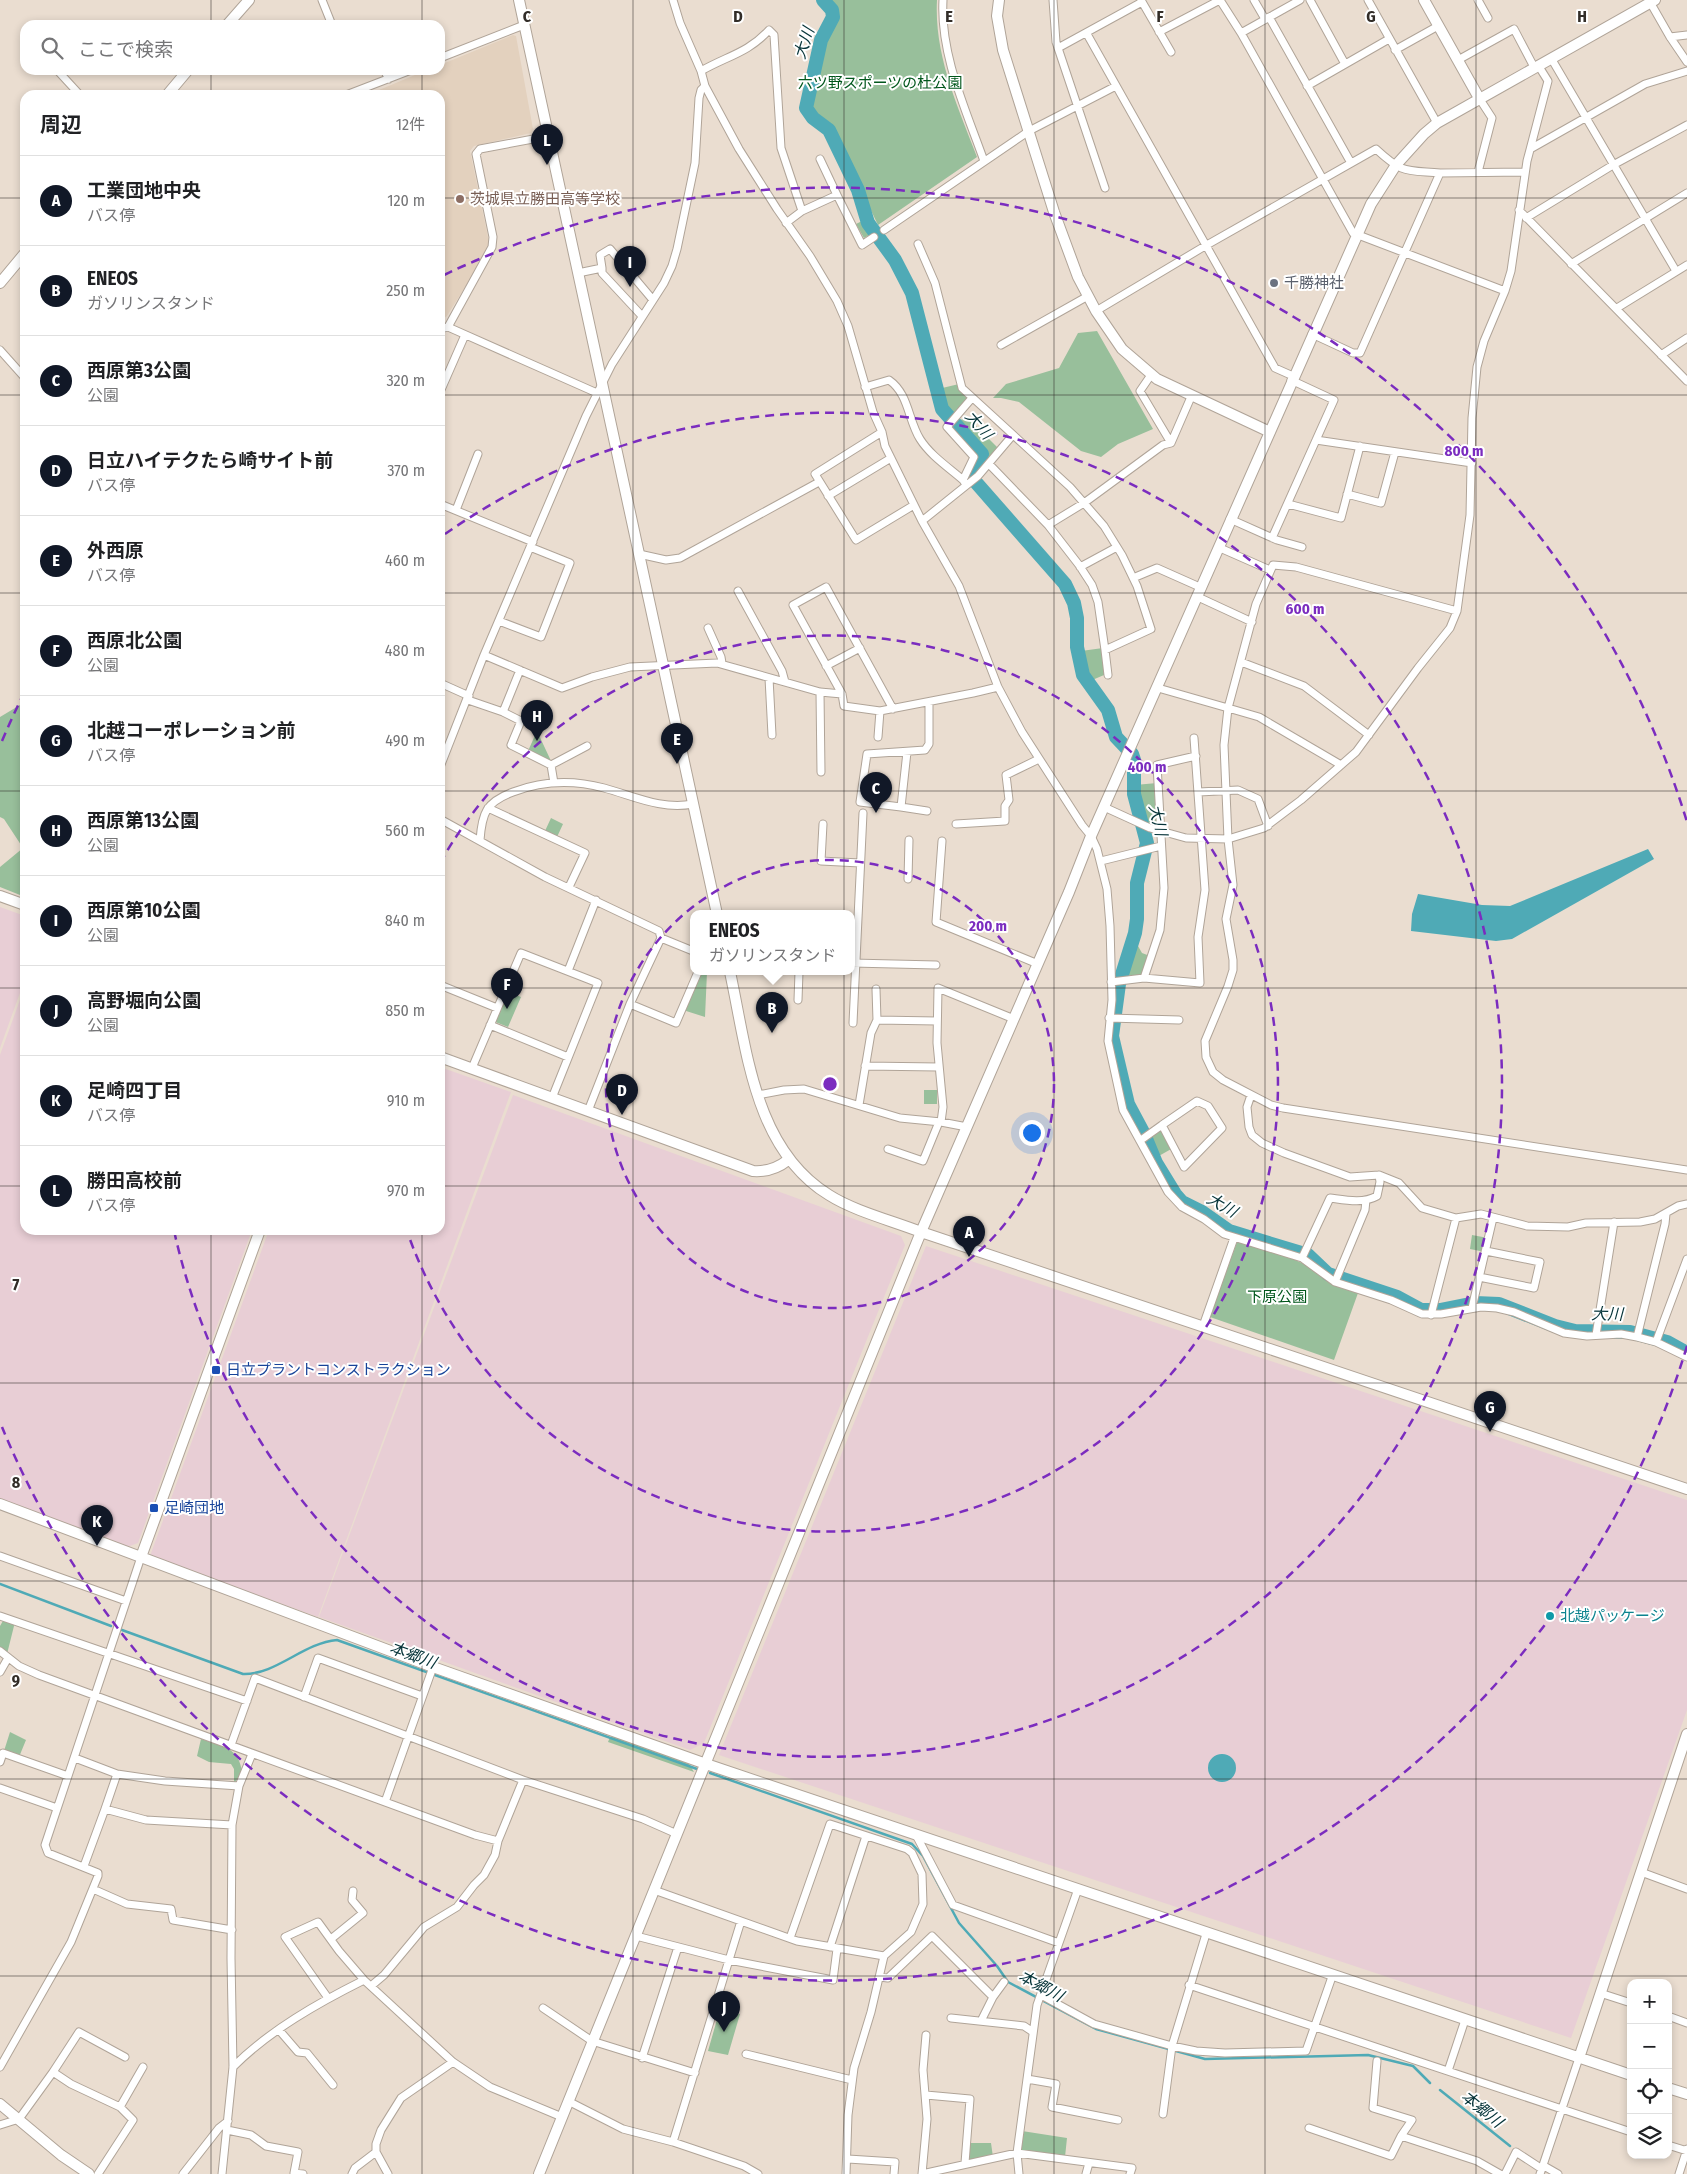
<!DOCTYPE html>
<html lang="ja">
<meta charset="utf-8">
<style>
:root{--surface:#fff;--page:#f6f6f6;--text:#202124;--muted:#757577;--line:#e0e0e0;--accent:#111827}
body{margin:0;font-family:"Fira Sans Condensed","Noto Sans JP",sans-serif;background:var(--page);color:var(--text)}
.controls{position:absolute;right:15px;bottom:15px;display:grid;overflow:hidden;border-radius:10px;box-shadow:0 2px 8px #0003}
.controls button{width:45px;height:45px;display:grid;place-items:center;padding:0;border:0;border-bottom:1px solid var(--line);background:var(--surface);color:var(--text);font:25px sans-serif}
.you{position:absolute;left:1031px;top:1132px;width:18px;height:18px;margin:-12px;border:4px solid #fff;border-radius:50%;background:#1a73e8;box-shadow:0 0 0 8px #1a73e833}
.badge{display:grid;place-items:center;width:32px;height:32px;border-radius:50%;background:var(--accent);color:#fff;font-size:16px;font-weight:700}
.pin{position:absolute;translate:-50% -41px;filter:drop-shadow(0 1px 2px #0008)}
.pin::after{content:'';position:absolute;top:26px;width:18px;height:15px;background:inherit;clip-path:polygon(0 0,100% 0,50% 100%)}
.popup{position:absolute;left:690px;top:910px;width:165px;height:65px;box-sizing:border-box;display:grid;place-content:center;border-radius:10px;background:var(--surface);filter:drop-shadow(0 1px 4px #0005);font-size:16px;white-space:nowrap;color:var(--muted)}
.popup b{font-size:19px;color:var(--text)}
.popup::after{content:'';position:absolute;left:50%;top:100%;margin-left:-10px;border:10px solid transparent;border-top-color:var(--surface)}
.list{margin:0;padding:0;list-style:none}
h2{display:flex;justify-content:space-between;align-items:center;height:65px;margin:0;padding:0 20px;font-size:21px}
h2 small{font-size:16px;font-weight:400;color:var(--muted)}
.list li{display:grid;grid-template-columns:32px 1fr auto;gap:15px;align-items:center;box-sizing:border-box;height:90px;padding:0 20px;border-top:1px solid var(--line)}
.list b{display:block;font-size:19px;white-space:nowrap}
.list p{margin:0;font-size:16px;white-space:nowrap;color:var(--muted)}
.list em{font-size:16px;font-style:normal;color:var(--muted)}
.icon{flex:none;width:28px;height:28px;fill:none;stroke:currentColor;stroke-width:2;stroke-linecap:round;stroke-linejoin:round}
.map{position:relative;flex:none;width:1687px;height:2174px;overflow:hidden}
.search{position:absolute;background:var(--surface);box-shadow:0 2px 8px #0003;left:20px;top:20px;width:425px;height:55px;display:flex;align-items:center;gap:12px;box-sizing:border-box;padding:0 18px;border-radius:15px;color:var(--muted);font-size:19px}
.panel{position:absolute;background:var(--surface);box-shadow:0 2px 8px #0003;left:20px;top:90px;width:425px;height:1145px;border-radius:15px}
.map>svg:first-child{display:block}
</style>
<div class="map">
<svg width="1687" height="2174" viewBox="0 0 1687 2174">
<rect width="100%" height="100%" fill="#eaddd0"/>
<!-- built -->
<path fill="#e3d1be" d="M513,35L516,36L533,129L531,133L474,146L470,151L490,247L447,316L440,321V95H367L427,70H440V65Z"/>
<!-- industrial -->
<path fill="#e8ced5" d="M0,907L25,916V979L0,1048Z
M25,986V1230H252L138,1543L127,1547L0,1500V1055Z
M440,1067L511,1092L318,1617L150,1556L269,1230H440Z
M513,1095L901,1236L905,1245L704,1743L690,1750L319,1617Z
M926,1246L1687,1500V1710L1571,2038L719,1755Z"/>
<!-- green -->
<path fill="#98bf9b" d="M826,0H937C934,56 958,107 977,157L878,225L832,129L811,112L808,105L821,47L834,17L832,7Z
M870,211L879,230L864,238L856,224L868,218Z
M1097,331L1153,429L1118,444L1101,457L1081,451L1019,402L1001,398H993L1006,384L1059,368L1078,333Z
M959,384L971,398L953,418L944,408L938,389Z
M965,415L999,449L980,469L984,454L958,424Z
M1103,648L1104,675L1090,681L1087,675L1081,651Z
M25,702V897L0,887V867L23,848L4,819L0,817V717Z
M537,731L551,761L528,751Z
M1157,783L1159,821L1154,825L1143,821L1135,794V785Z
M551,818L563,824L557,837L545,831Z
M1134,939L1142,953L1150,956L1143,977L1122,979Z
M699,972H707L705,1017L683,1010Z
M506,991L521,997L508,1027L493,1021Z
M924,1090H937V1104H924Z
M1158,1129L1164,1130L1173,1148L1157,1157L1147,1137Z
M1472,1235L1488,1238L1485,1252L1470,1249Z
M1237,1242L1289,1257L1308,1266L1329,1282L1358,1293L1334,1360L1210,1317Z
M4,1619L15,1622L7,1654L0,1648V1626Z
M10,1732L26,1740L19,1757L4,1751Z
M614,1736L688,1762L694,1772L608,1742L610,1737Z
M201,1739C222,1746 239,1747 242,1772L234,1784V1769L231,1764L209,1762L197,1756Z
M720,2009L740,2014L728,2055L708,2051Z
M1022,2131L1067,2138L1065,2157L1020,2151Z
M969,2143H991L993,2157L968,2161Z"/>
<!-- water -->
<path fill="#4faab6" d="M1648,849L1654,859L1512,939L1496,941L1411,931L1412,914L1418,894L1482,905L1510,906Z
M1208 1768a14 14 0 1 1 28 0a14 14 0 1 1-28 0Z"/>
<g fill="none" stroke-linecap="round" stroke-linejoin="round">
<!-- stream -->
<path stroke="#4faab6" stroke-width="2.5" d="M0,1584L111,1626
M122,1630L243,1674C276,1675 303,1643 337,1640L697,1769
M710,1773L912,1844L923,1856L959,1923L997,1966L1008,1982L1096,2029L1205,2059L1368,2055L1413,2066L1430,2083
M1440,2090L1510,2146"/>
<!-- river -->
<path stroke="#4faab6" stroke-width="14" d="M823,0L832,10L833,17L821,40L806,108L813,118L829,130L858,190L868,223L895,260L912,293L942,409L982,454L971,475L973,479L1065,584L1074,603L1077,618V647L1083,675L1108,710L1116,737L1132,754L1134,760V794L1147,843L1137,883V919L1135,933L1119,984L1112,1036L1128,1104L1144,1134L1156,1163L1175,1194L1182,1202L1202,1212L1229,1231L1308,1255L1328,1274L1397,1297L1421,1310H1440L1475,1303L1499,1304L1555,1326L1575,1331L1630,1332L1667,1342L1687,1353"/>
<!-- street casing -->
<g stroke="#b0a498" stroke-width="9">
<path id="street" d="M322,0L332,25
M673,0L680,23L701,71L705,86L739,149L777,209L810,256L837,301L848,326L873,412L882,432L885,446L922,521L959,586L998,687L1022,732L1082,825L1091,836L1097,849L1107,889L1110,926L1112,1000L1108,1041L1123,1110L1168,1192L1182,1207L1204,1219L1224,1234L1302,1258L1335,1282L1391,1300L1422,1314H1441L1481,1307L1497,1308L1514,1312L1564,1333L1587,1336L1621,1334L1637,1337L1656,1342L1687,1357
M943,0C940,55 966,110 984,161
M1053,0L1056,42L1105,188
M1141,0L1171,52
M1220,0L1241,33L1353,233L1505,291
M1254,0L1265,19
M1310,0L1345,64
M1368,0L1437,123
M1478,0L1488,18
M1650,2L1670,37L1687,62
M1269,17L1351,163
M1159,32L1220,0
M1241,33L1300,0
M1087,34L1275,368L1293,376
M1670,37L1687,35
M1058,48L1142,2
M1395,50L1438,26
M440,58L524,25
M1551,58L1676,271
M1458,60L1514,29L1534,67
M57,70L80,95
M384,70L389,79
M701,71C727,56 748,53 769,30L774,35L781,148L802,211
M1307,86L1389,39
M346,95L411,70
M1532,148L1645,84L1687,71
M820,159L837,195
M1478,172L1492,118L1479,98
M1519,210L1687,381
M1526,218L1613,165L1687,125
M786,223L802,211L837,195L862,245L874,237
M884,230L1029,131L1116,86
M918,244L935,283L962,388L1070,487L1104,526L1122,555L1137,586L1151,629L1105,650L1098,602L1092,585L1079,565L1048,525L989,464
M1571,264L1687,193
M602,268V273L642,316
M578,273L602,268L600,255L610,249L653,300
M1617,308L1687,265
M1096,311L1205,246L1376,149C1403,174 1405,170 1440,173
M448,327L597,393
M440,329L448,327L492,247L493,237L476,154L480,149L549,136
M1312,334L1353,353H1360L1440,173L1525,172
M1001,345L1088,296
M0,350L25,378
M1661,355L1687,338
M1151,375L1140,391L1171,443
M865,387L889,380C909,394 908,420 920,439C930,455 948,467 963,480
M440,392L465,335
M882,432L815,474L856,540L914,505
M1316,440L1472,463
M965,483L963,480L974,457L947,427L972,398
M1347,494L1381,503L1395,452
M828,496L891,458
M440,504L533,542
M1288,504L1341,518L1360,446
M456,510L478,454
M1230,519L1277,540L1302,547
M922,521L978,476L1012,436
M1048,525L1084,503L1163,445L1171,443L1191,397
M1272,538L1334,400L1291,380
M1220,548L1270,570
M639,554L666,560L680,558L819,482
M1080,567L1117,547
M1133,578L1157,568L1202,588
M738,591L782,671L785,682
M1198,597L1252,622
M499,621L541,637L570,563L530,547
M708,628L721,657L722,663
M1105,650L1108,675
M484,655L562,688L592,677L630,667L717,663L820,692L842,694L844,706L880,711L973,693L998,687
M1241,662L1304,686L1369,735
M826,666L860,648
M520,670L503,712L521,721L511,745L551,765L554,783
M769,678L772,735
M440,683L469,696
M1158,688L1228,708L1224,745L1228,839L1233,885L1226,919L1233,960V970L1228,986L1205,1041L1206,1057L1213,1072L1223,1080L1271,1105L1283,1108L1687,1170
M820,692L821,772
M842,694L793,605L826,587L893,709
M468,700L503,712
M878,737L880,711
M907,752L901,807L860,802L867,754L925,750L929,744V702
M551,765L587,746
M1341,765L1259,717L1228,708L1256,604L1273,565L1296,567L1457,611
M440,767L484,655L586,416L612,364L664,283L672,266L677,249L695,163L699,98L701,90L705,86
M1199,792L1238,790L1258,799L1268,826
M901,807L927,811
M1104,807L1150,828L1186,838L1228,839L1264,828L1301,800L1356,752L1418,668L1450,628L1457,611L1470,515L1472,418L1477,367L1484,341L1505,291L1511,271L1527,161L1548,81L1538,65
M488,808L585,853L569,887
M440,819L545,877L659,931L661,938L693,951
M823,824L821,861L860,863
M956,824L1005,821V806L1009,800L1006,775L1039,759
M480,840C482,813 486,802 513,792C542,781 574,780 604,788C634,796 661,810 693,804
M942,841L936,922L1038,964
M1101,861L1161,846
M908,879L909,840
M852,963L936,965
M568,971L596,900
M1144,978L1200,983L1198,937L1205,890L1194,738
M1111,982L1144,978L1160,930L1164,888L1157,765L1196,756
M440,985L497,1008
M876,989L877,1020
M798,1000L799,972
M630,1004L661,938
M1109,1018L1179,1020
M853,1023L863,813
M490,1025L568,1057
M865,1066L938,1067
M472,1068L521,953L598,983L552,1098
M758,1095L784,1090L804,1089L900,1118L941,1122L967,1127
M1251,1095L1247,1107L1249,1127L1252,1135L1262,1143L1284,1153L1350,1177L1379,1175L1399,1183L1422,1208L1456,1218L1481,1214L1527,1226L1568,1227L1586,1223L1640,1222L1655,1219L1678,1206L1687,1204
M1197,1101L1208,1106L1222,1128L1184,1167L1162,1125Z
M859,1105L871,1033L877,1020L937,1021
M588,1111L630,1004L676,1023L698,972
M941,1122L943,1107L937,1043L938,988L1014,1019
M1141,1140L1162,1125
M888,1149L923,1161L939,1122
M1302,1258L1330,1198C1345,1200 1363,1204 1377,1196L1380,1182L1379,1175
M1479,1277L1534,1288L1540,1262L1486,1251
M1335,1282L1365,1210L1366,1200
M1472,1308L1493,1218
M1431,1315L1456,1218
M1203,1326L1234,1238
M1596,1335L1614,1222
M1637,1337L1665,1224L1666,1214
M1656,1342L1687,1259
M0,1556L126,1601
M0,1616L247,1701
M0,1651L19,1666L39,1675L475,1835L498,1841
M0,1672L8,1658
M304,1697L318,1658L422,1696
M231,1745L255,1678L523,1780L643,1819L677,1834
M75,1758L117,1774L165,1781L239,1786
M0,1762L3,1753L68,1776
M0,1788L57,1808
M385,1802L433,1667
M105,1809L117,1774
M916,1835L953,1905L1059,1943
M84,1866L105,1809L146,1820L232,1825
M1641,1872L1687,1889
M93,1889L127,1904L171,1909L173,1920L232,1930
M654,1890L797,1941L884,1956
M636,1936L729,1960L833,1980L837,1949
M790,1938L830,1824L907,1849L912,1853L922,1874L923,1904L911,1932L884,1956L871,2012L854,2068L848,2115L846,2174
M331,1939L363,1913L352,1900L353,1891
M830,1947L866,1836
M879,1977L888,1978L932,1936L993,1997
M1189,1985L1631,2132
M371,1986L384,1975L424,1927L457,1907L474,1885L484,1875L495,1855L498,1841L523,1780
M1600,1993L1631,2003
M1041,1995L1094,2024L1172,2046L1196,2051L1225,2053L1306,2051L1333,1974
M328,1998L285,1937L318,1922L339,1951L364,1980L453,2062L490,2087L562,2117
M543,2008L592,2041L695,2073
M1668,2016L1687,2023
M951,2018L1024,2026L1033,2032
M981,2021L993,1997L1004,1982
M279,2030L298,2052L307,2053L333,2085
M746,2054L852,2080
M642,2058L678,1947
M0,2067L71,1942L98,1876V1873L48,1853L45,1845L141,1557
M233,2067C270,2030 318,2003 364,1980
M1448,2071L1465,2020
M53,2072L79,2032L125,2057
M1027,2079L1056,2084L1052,2107L1118,2120
M926,2095L970,2099L965,2163
M568,2101L623,2129L673,2142L741,1921
M120,2107L143,2067
M1163,2114L1172,2046L1206,1934
M0,2125L19,2119L53,2072L71,2084L120,2107L133,2120L98,2174
M1309,2128L1391,2156L1401,2136L1412,2120L1373,2108L1377,2061
M227,2130L251,2135L266,2146L298,2152L294,2173L303,2174
M1401,2136L1477,2161L1500,2174
M673,2142L744,2166L758,2174
M1668,2145L1687,2151
M848,2159L895,2162L894,2174
M1544,2166L1558,2174
M183,2174L219,2128L228,2121
M222,2174L233,2067L231,1958L232,1825L239,1786L252,1754
M352,2174L355,2168L376,2152
M388,2174L376,2152V2144L381,2130L401,2098L453,2062
M922,2174L1017,2153L1132,2168L1130,2174
M922,2174L927,2119L923,2070L926,2035
M1019,2174L1017,2153L1037,2005L1078,1889
M1086,2174L1089,2163
M1505,2174L1516,2152L1542,2169
M1540,2174L1579,2058
M1679,2174L1687,2149"/>
</g>
<!-- secondary casing -->
<g stroke="#b0a498" stroke-width="12">
<path id="secondary" d="M519,0L717,914
M1424,0L1479,98
M227,25L249,0
M167,95L188,70
M0,283L25,253
M1270,432L1371,204L1396,165L1424,134L1437,123L1655,0
M0,896L25,905
M730,972C747,1050 754,1149 829,1195C854,1211 893,1221 921,1232L1687,1489
M440,1057L753,1171C767,1172 778,1168 788,1160
M0,1504L433,1667L706,1764L1631,2075
M141,1557L260,1230
M1579,2058L1687,1734
M1668,2088L1687,2094
M0,2104L61,2155L89,2174
M539,2174L921,1232L1069,892L1091,836L1270,432L1157,379L1122,349L1096,311L1078,277L1054,212L1003,50L997,16L999,0"/>
</g>
<!-- street -->
<use href="#street" stroke="#fff" stroke-width="7"/>
<!-- secondary -->
<use href="#secondary" stroke="#fff" stroke-width="10"/>
</g>
<!-- grid -->
<path fill="none" stroke="#322d28" stroke-width="1" stroke-opacity="0.55" d="M211,0V25M422,0V25M633,0V2174M844,0V2174M1054,0V2174M1265,0V2174M1476,0V2174M211,70V95M422,70V95M0,198H25M440,198H1687M0,395H25M440,395H1687M0,593H25M440,593H1687M0,791H25M440,791H1687M0,988H25M440,988H1687M0,1186H25M440,1186H1687M211,1230V2174M422,1230V2174M0,1383H1687M0,1581H1687M0,1779H1687M0,1976H1687"/>
<!-- distance rings -->
<g fill="none" stroke="#7b2cbf" stroke-width="2.5" stroke-dasharray="9 6">
<circle cx="830" cy="1084" r="224"/>
<path d="M440 863A448 448 0 1 1 408 1234"/>
<path d="M445 534A672 672 0 1 1 175 1235"/>
<path d="M1687 1346A896 896 0 0 1 2 1427M2 741A896 896 0 0 1 25 691M444 275A896 896 0 0 1 1687 822"/>
</g>
<!-- markers -->
<circle fill="#8d6e63" stroke="#fff" stroke-width="2" cx="460" cy="199" r="5"/>
<circle fill="#6b7280" stroke="#fff" stroke-width="2" cx="1274" cy="283" r="5"/>
<g fill="#1a4fb4" stroke="#fff" stroke-width="2">
<rect x="211" y="1365" width="10" height="10" rx="2.5"/>
<rect x="149" y="1503" width="10" height="10" rx="2.5"/>
</g>
<circle fill="#0f9aa8" stroke="#fff" stroke-width="2" cx="1550" cy="1616" r="5"/>
<g text-anchor="middle" dominant-baseline="central" stroke-width="4" stroke-linejoin="round" paint-order="stroke">
<!-- park labels -->
<g font-size="15" fill="#01571c" stroke="#fff">
<text x="880" y="83">六ツ野スポーツの杜公園</text>
<text x="1277" y="1297">下原公園</text>
</g>
<!-- education labels -->
<g font-size="15" fill="#785e54" stroke="#fff" text-anchor="start">
<text x="470" y="199">茨城県立勝田高等学校</text>
</g>
<!-- worship labels -->
<g font-size="15" fill="#5b616d" stroke="#fff" text-anchor="start">
<text x="1284" y="283">千勝神社</text>
</g>
<!-- transit labels -->
<g font-size="15" fill="#164399" stroke="#fff" text-anchor="start">
<text x="226" y="1370">日立プラントコンストラクション</text>
<text x="164" y="1508">足崎団地</text>
</g>
<!-- culture labels -->
<g font-size="15" fill="#0d838f" stroke="#fff" text-anchor="start">
<text x="1560" y="1616">北越パッケージ</text>
</g>
<!-- water labels -->
<g font-size="16" font-style="italic" fill="#053338" stroke="#fff">
<text transform="translate(804 43) rotate(-72)">大川</text>
<text transform="translate(979 425) rotate(49)">大川</text>
<text transform="translate(1158 820) rotate(77)">大川</text>
<text transform="translate(1222 1205) rotate(30)">大川</text>
<text transform="translate(1607 1314) rotate(1)">大川</text>
<text transform="translate(413 1655) rotate(20)">本郷川</text>
<text transform="translate(1041 1986) rotate(28)">本郷川</text>
<text transform="translate(1482 2109) rotate(39)">本郷川</text>
</g>
</g>
<g font-size="16" text-anchor="middle" font-weight="bold" fill="#322d28" stroke="#fff" stroke-width="4" stroke-linejoin="round" paint-order="stroke">
<text x="527" y="22">C</text>
<text x="738" y="22">D</text>
<text x="949" y="22">E</text>
<text x="1160" y="22">F</text>
<text x="1371" y="22">G</text>
<text x="1582" y="22">H</text>
<text x="16" y="1290">7</text>
<text x="16" y="1488">8</text>
<text x="16" y="1686">9</text>
</g>
<circle cx="830" cy="1084" r="8" fill="#7b2cbf" stroke="#fff" stroke-width="2.5"/>
<g font-size="15" text-anchor="middle" font-weight="bold" fill="#7b2cbf" stroke="#fff" stroke-width="4" stroke-linejoin="round" paint-order="stroke">
<text x="1464" y="456">800 m</text>
<text x="1305" y="614">600 m</text>
<text x="1147" y="772">400 m</text>
<text x="988" y="931">200 m</text>
</g>
</svg>
<div class="controls">
<button>+</button>
<button>−</button>
<button><svg class="icon" aria-label="locate" viewBox="0 0 24 24"><circle cx="12" cy="12" r="6"/><path d="M12 2v4M12 18v4M2 12h4M18 12h4"/></svg></button>
<button><svg class="icon" aria-label="layers" viewBox="0 0 24 24"><path d="M12 4l9 5-9 5-9-5zM3 14l9 5 9-5"/></svg></button>
</div>
<div class="you"></div>
<div class="pin badge" style="left:969px;top:1257px">A</div>
<div class="pin badge" style="left:772px;top:1033px">B</div>
<div class="popup"><b>ENEOS</b>ガソリンスタンド</div>
<div class="pin badge" style="left:876px;top:813px">C</div>
<div class="pin badge" style="left:622px;top:1115px">D</div>
<div class="pin badge" style="left:677px;top:764px">E</div>
<div class="pin badge" style="left:507px;top:1009px">F</div>
<div class="pin badge" style="left:1490px;top:1432px">G</div>
<div class="pin badge" style="left:537px;top:741px">H</div>
<div class="pin badge" style="left:630px;top:287px">I</div>
<div class="pin badge" style="left:724px;top:2032px">J</div>
<div class="pin badge" style="left:97px;top:1546px">K</div>
<div class="pin badge" style="left:547px;top:165px">L</div>
<div class="search"><svg class="icon" aria-label="search" viewBox="0 0 24 24"><circle cx="10" cy="10" r="6"/><path d="M15 15l6 6"/></svg>ここで検索</div>
<section class="panel">
<h2>周辺<small>12件</small></h2>
<ul class="list">
<li><span class="badge">A</span><div><b>工業団地中央</b><p>バス停</p></div><em>120 m</em></li>
<li><span class="badge">B</span><div><b>ENEOS</b><p>ガソリンスタンド</p></div><em>250 m</em></li>
<li><span class="badge">C</span><div><b>西原第3公園</b><p>公園</p></div><em>320 m</em></li>
<li><span class="badge">D</span><div><b>日立ハイテクたら崎サイト前</b><p>バス停</p></div><em>370 m</em></li>
<li><span class="badge">E</span><div><b>外西原</b><p>バス停</p></div><em>460 m</em></li>
<li><span class="badge">F</span><div><b>西原北公園</b><p>公園</p></div><em>480 m</em></li>
<li><span class="badge">G</span><div><b>北越コーポレーション前</b><p>バス停</p></div><em>490 m</em></li>
<li><span class="badge">H</span><div><b>西原第13公園</b><p>公園</p></div><em>560 m</em></li>
<li><span class="badge">I</span><div><b>西原第10公園</b><p>公園</p></div><em>840 m</em></li>
<li><span class="badge">J</span><div><b>高野堀向公園</b><p>公園</p></div><em>850 m</em></li>
<li><span class="badge">K</span><div><b>足崎四丁目</b><p>バス停</p></div><em>910 m</em></li>
<li><span class="badge">L</span><div><b>勝田高校前</b><p>バス停</p></div><em>970 m</em></li>
</ul>
</section>
</div>
